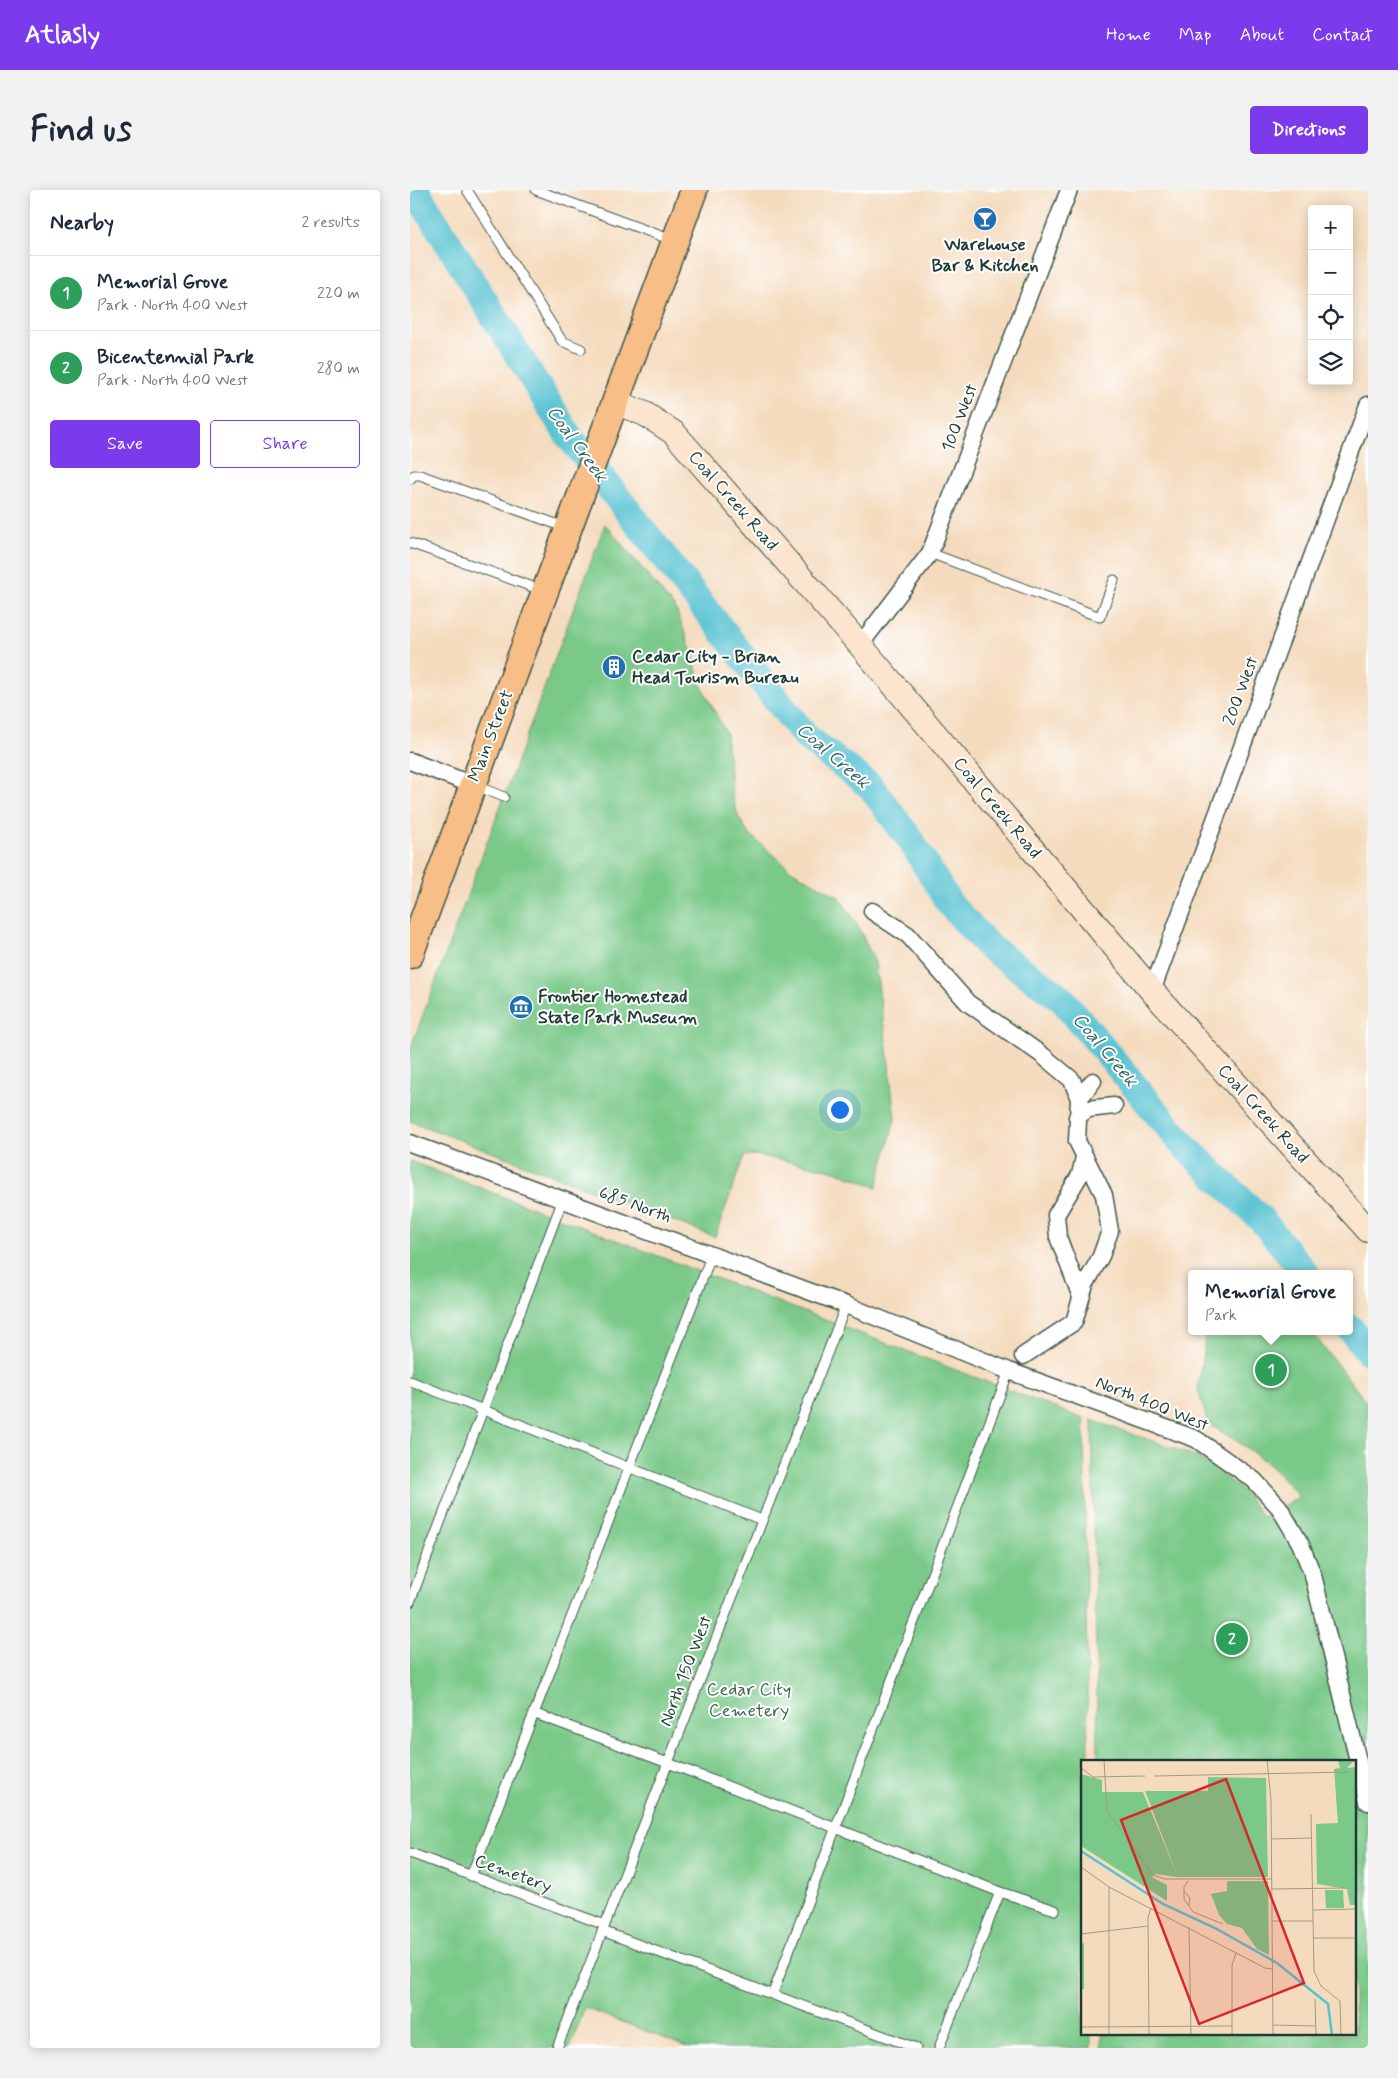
<!DOCTYPE html>
<meta charset="utf-8">
<style>
:root{--surface:#fff;--page:#f2f2f3;--text:#1f2937;--muted:#747a83;--line:#e0e1e3;--accent:#7c3aed}
body{margin:0;font-family:Mynerve,sans-serif;background:var(--page);color:var(--text)}
.controls{position:absolute;right:15px;top:15px;display:grid;overflow:hidden;border-radius:5px;box-shadow:0 2px 12px #0003}
.controls button{width:45px;height:45px;display:grid;place-items:center;padding:0;border:0;border-bottom:1px solid var(--line);background:var(--surface);color:var(--text);font:25px sans-serif}
.you{position:absolute;left:429px;top:919px;width:18px;height:18px;margin:-12px;border:4px solid #fff;border-radius:50%;background:#1a73e8;box-shadow:0 0 0 8px #1a73e833}
.badge{display:grid;place-items:center;width:32px;height:32px;border-radius:50%;background:var(--accent);color:#fff;font-size:16px;font-weight:700}
.pin{position:absolute;translate:-50% -50%;border:2px solid #fff;box-shadow:0 1px 5px #0006}
.popup{position:absolute;left:778px;top:1080px;width:165px;height:65px;box-sizing:border-box;display:grid;place-content:center;border-radius:5px;background:var(--surface);filter:drop-shadow(0 1px 4px #0005);font-size:16px;white-space:nowrap;color:var(--muted)}
.popup b{font-size:19px;color:var(--text)}
.popup::after{content:'';position:absolute;left:50%;top:100%;margin-left:-10px;border:10px solid transparent;border-top-color:var(--surface)}
.list{margin:0;padding:0;list-style:none}
h2{display:flex;justify-content:space-between;align-items:center;height:65px;margin:0;padding:0 20px;font-size:21px}
h2 small{font-size:16px;font-weight:400;color:var(--muted)}
.list li{display:grid;grid-template-columns:32px 1fr auto;gap:15px;align-items:center;box-sizing:border-box;height:75px;padding:0 20px;border-top:1px solid var(--line)}
.list b{display:block;font-size:19px;white-space:nowrap}
.list p{margin:0;font-size:16px;white-space:nowrap;color:var(--muted)}
.list em{font-size:16px;font-style:normal;color:var(--muted)}
.actions{display:flex;gap:10px;padding:15px 20px}
.actions a{flex:1;padding:11px 0;border:1px solid var(--accent);border-radius:5px;text-align:center;font-size:18px;color:var(--accent)}
.actions .main{background:var(--accent);color:#fff}
.icon{flex:none;width:28px;height:28px;fill:none;stroke:currentColor;stroke-width:2;stroke-linecap:round;stroke-linejoin:round}
.map{position:relative;flex:none;width:958px;height:1858px;overflow:hidden;border-radius:5px}
header{display:flex;align-items:center;gap:30px;box-sizing:border-box;height:70px;padding:0 25px;background:var(--accent);color:#fff}
header strong{font-size:24px}
nav{display:flex;gap:28px;margin-inline-start:auto;font-size:18px}
.intro{display:flex;align-items:center;justify-content:space-between;box-sizing:border-box;height:120px;padding:0 30px}
h1{margin:0;font-size:35px}
.button{padding:12px 22px;border-radius:5px;background:var(--accent);color:#fff;font-size:18px;font-weight:700}
main{display:flex;gap:30px;padding:0 30px}
aside{flex:1;background:var(--surface);border-radius:5px;box-shadow:0 2px 12px #0003}
.map>svg:first-child{display:block}
</style>
<header>
<strong>Atlasly</strong>
<nav><a>Home</a><a>Map</a><a>About</a><a>Contact</a></nav>
</header>
<div class="intro"><h1>Find us</h1><a class="button">Directions</a></div>
<main>
<aside>
<h2>Nearby<small>2 results</small></h2>
<ul class="list">
<li><span class="badge" style="background:#2e9e5b">1</span><div><b>Memorial Grove</b><p>Park · North 400 West</p></div><em>220 m</em></li>
<li><span class="badge" style="background:#2e9e5b">2</span><div><b>Bicentennial Park</b><p>Park · North 400 West</p></div><em>280 m</em></li>
</ul>
<div class="actions"><a class="main">Save</a><a>Share</a></div>
</aside>
<div class="map">
<svg width="958" height="1858" viewBox="0 0 958 1858">
<rect width="100%" height="100%" fill="#fff"/>
<filter id="ink" filterUnits="userSpaceOnUse"><feTurbulence type="fractalNoise" baseFrequency=".02" numOctaves="2"/><feDisplacementMap in="SourceGraphic" scale="10" xChannelSelector="R" yChannelSelector="G"/><feConvolveMatrix kernelMatrix="1 2 1 2 8 2 1 2 1" color-interpolation-filters="sRGB"/></filter>
<filter id="wash" filterUnits="userSpaceOnUse"><feTurbulence type="fractalNoise" baseFrequency=".0096" numOctaves="4" result="noise"/><feDisplacementMap in="SourceGraphic" scale="20" xChannelSelector="R" yChannelSelector="G"/><feGaussianBlur stdDeviation="1.12" result="paint"/><feColorMatrix in="noise" values="0 0 0 0 0 0 0 0 0 0 0 0 0 0 0 0 0 1.4 0 .05"/><feComposite in="paint" operator="in"/></filter>
<g filter="url(#wash)">
<rect width="100%" height="100%" fill="#f5dbbe"/>
<!-- green -->
<path fill="#7ac989" stroke="#4c835e" d="M195,334L266,419L283,465L289,491L316,543L322,606L328,626L338,643L381,680L429,707L448,736L465,772L477,857L485,929L467,997L422,980L345,965L334,966L305,1047L0,931V860Z
M0,971L674,1229L678,1572H672V1844H681V1858H280L175,1818L160,1858H0Z
M796,1141H901L958,1214V1858H692V1844H944V1572H688L682,1230L788,1267L833,1301L853,1327L889,1307C864,1274 833,1254 798,1234L788,1200Z"/>
<g fill="none" stroke-linecap="round" stroke-linejoin="round">
<!-- river -->
<path stroke="#57c2d2" stroke-width="28" d="M5,0L158,245L396,547L460,596L500,649L539,713L579,757L651,808L777,959L851,1029L896,1084
M940,1138L958,1161"/>
</g>
</g>
<g filter="url(#ink)">
<g fill="none" stroke-linecap="round" stroke-linejoin="round">
<!-- lane casing -->
<g stroke="#3f5549" stroke-width="11">
<path id="lane" d="M57,0L152,151L171,159
M126,0L262,50
M0,289L4,285H10L157,338
M0,353L134,401
M520,363L690,427L704,390
M64,595L94,607
M0,1191L352,1330
M0,1412L153,1009
M123,1523L258,1573L590,1702L645,1720
M0,1663L195,1735
M61,1686L302,1064
M192,1741L506,1858
M363,1803L599,1181
M147,1858L436,1115
M529,1858L590,1702"/>
</g>
<!-- street casing -->
<g stroke="#3f5549" stroke-width="19">
<path id="street" d="M450,455L520,363L659,0
M0,571L63,595
M462,721L498,745L558,813L632,865L662,890L669,909L667,951L694,1005L700,1041L691,1066L675,1095L664,1132L613,1166
M742,801L958,215
M669,909L683,891
M667,927L678,919L704,916
M0,953L436,1115L599,1181L786,1249L844,1290L869,1317L890,1353L903,1385L958,1612
M671,1107L648,1047L646,1025L670,985L674,967"/>
</g>
<!-- secondary casing -->
<g stroke="#3f5549" stroke-width="26">
<path id="secondary" d="M205,212L235,224L264,243L450,455L742,801L958,1040"/>
</g>
<!-- primary casing -->
<g stroke="#3f5549" stroke-width="29">
<path id="primary" d="M0,765L284,0"/>
</g>
<!-- lane -->
<use href="#lane" stroke="#fff" stroke-width="9"/>
<!-- street -->
<use href="#street" stroke="#fff" stroke-width="16"/>
<!-- secondary -->
<use href="#secondary" stroke="#fce5cf" stroke-width="24"/>
<!-- primary -->
<use href="#primary" stroke="#f7be87" stroke-width="26"/>
</g>
</g>
<!-- icons -->
<defs>
<g id="bar-disc" transform="scale(1.25)"><circle r="9.5" fill="#1f6fb2" stroke="#fff"/><path d="M-6-5H6L.8 .8V4.5H3.5V6h-7V4.5H-.8V.8Z" fill="#fff"/></g>
<g id="building-disc" transform="scale(1.25)"><circle r="9.5" fill="#1f6fb2" stroke="#fff"/><path d="M-4-6H4V6H1V3H-1V6H-4ZM-2.5-4.3h1.7v1.8h-1.7ZM.8-4.3h1.7v1.8H.8ZM-2.5-1h1.7V.8h-1.7ZM.8-1h1.7V.8H.8Z" fill="#fff"/></g>
<g id="museum-disc" transform="scale(1.25)"><circle r="9.5" fill="#1f6fb2" stroke="#fff"/><path d="M0-6L6-3V-2H-6V-3ZM-5-1h2V3h-2ZM-1-1h2V3h-2ZM3-1h2V3H3ZM-6 4H6V6H-6Z" fill="#fff"/></g>
</defs>
<g fill-rule="evenodd">
<use href="#bar-disc" x="575" y="29"/>
<use href="#building-disc" x="204" y="477"/>
<use href="#museum-disc" x="111" y="817"/>
</g>
<g text-anchor="middle" dominant-baseline="central" stroke-width="4" stroke-linejoin="round" paint-order="stroke">
<!-- poi labels -->
<g font-size="18" font-weight="bold" fill="#1f3d34" stroke="#fff" text-anchor="start">
<text x="575" y="55" text-anchor="middle">Warehouse<tspan x="575" dy="21">Bar &amp; Kitchen</tspan></text>
<text x="222" y="467">Cedar City - Brian<tspan x="222" dy="21">Head Tourism Bureau</tspan></text>
<text x="128" y="807">Frontier Homestead<tspan x="128" dy="21">State Park Museum</tspan></text>
</g>
<!-- street labels -->
<g font-size="18" fill="#1f3d34" stroke="#fff">
<text transform="translate(550 228) rotate(-69)">100 West</text>
<text transform="translate(323 311) rotate(49)">Coal Creek Road</text>
<text transform="translate(831 501) rotate(-70)">200 West</text>
<text transform="translate(81 546) rotate(-69)">Main Street</text>
<text transform="translate(587 618) rotate(50)">Coal Creek Road</text>
<text transform="translate(853 924) rotate(48)">Coal Creek Road</text>
<text transform="translate(225 1015) rotate(20)">685 North</text>
<text transform="translate(742 1214) rotate(22)">North 400 West</text>
<text transform="translate(276 1481) rotate(-69)">North 150 West</text>
<text transform="translate(103 1684) rotate(20)">Cemetery</text>
</g>
<!-- park labels -->
<g font-size="18" fill="#3a674e" stroke="#fff">
<text x="339" y="1500">Cedar City<tspan x="339" dy="21">Cemetery</tspan></text>
</g>
<!-- water labels -->
<g font-size="19" font-style="italic" fill="#306563" stroke="#fff">
<text transform="translate(167 254) rotate(54)">Coal Creek</text>
<text transform="translate(423 566) rotate(41)">Coal Creek</text>
<text transform="translate(695 860) rotate(50)">Coal Creek</text>
</g>
</g>
<!-- overview -->
<g transform="translate(671 1570)">
<rect width="275" height="275" fill="#f5dbbe"/>
<path d="M257,0H274L266,8L275,7V145H269L266,129L236,124L235,64L257,63L253,9L259,8ZM0,14L21,20V32H62L97,117L74,114L71,117L86,125V141L0,86ZM127,17L185,18L187,117H97L64,31H127ZM146,121H187L188,195L176,189L161,168L146,164L138,155L130,134L146,131ZM244,130H262L263,148H245ZM3,183V229H0V184Z" fill="#7ac989"/>
<path fill="none" stroke="#57c2d2" stroke-width="2.5" d="M0,91L82,144L134,168L196,203L247,244L251,275"/>
<path fill="none" stroke="#9f9c87" stroke-width="1" d="M23,0L26,51L72,115L84,119H191M186,0L190,40L192,275M0,8L12,17L64,16M73,16L268,12M230,54L233,211L240,226L259,241L260,275M190,79L231,78M0,107L28,127L184,208L192,209M107,121L103,127V139L112,152L142,164M191,129L265,128M103,131L109,138L108,145M232,150L275,149M191,161H232M108,167L110,275M0,174L67,166M233,178H275M234,239L235,275M192,265L234,266M0,267L151,266M28,275V127M68,275L67,157L70,148M151,275V205L155,193"/>
<path fill="#d62828" fill-opacity="0.15" stroke="#d62828" stroke-width="2.5" d="M145,19L223,223L118,264L40,60Z"/>
<rect width="275" height="275" fill="none" stroke="#1f3d34" stroke-width="2.5"/>
</g>
</svg>
<div class="controls">
<button>+</button>
<button>−</button>
<button><svg class="icon" aria-label="locate" viewBox="0 0 24 24"><circle cx="12" cy="12" r="6"/><path d="M12 2v4M12 18v4M2 12h4M18 12h4"/></svg></button>
<button><svg class="icon" aria-label="layers" viewBox="0 0 24 24"><path d="M12 4l9 5-9 5-9-5zM3 14l9 5 9-5"/></svg></button>
</div>
<div class="you"></div>
<div class="pin badge" style="left:861px;top:1180px;background:#2e9e5b">1</div>
<div class="popup"><b>Memorial Grove</b>Park</div>
<div class="pin badge" style="left:822px;top:1449px;background:#2e9e5b">2</div>
</div>
</main>
